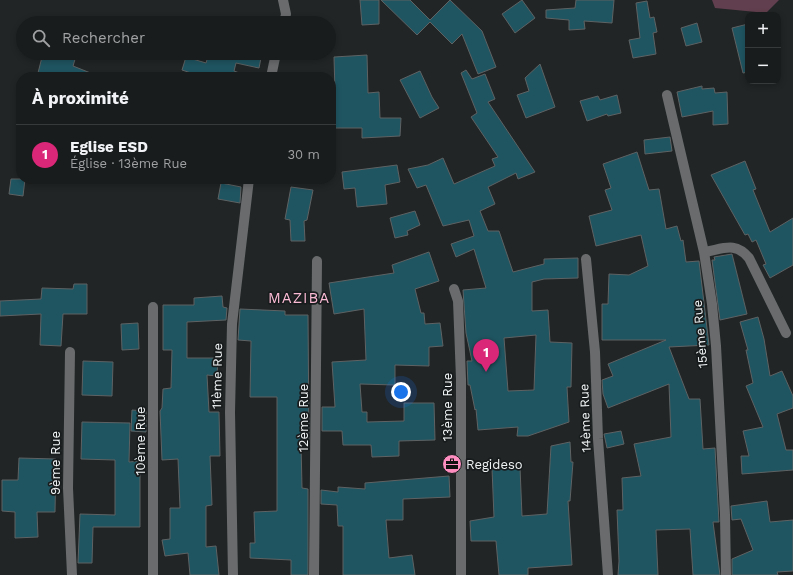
<!DOCTYPE html>
<html lang="fr">
<meta charset="utf-8">
<style>
:root{--surface:#191c1c;--page:#222525;--text:#f1f3f6;--muted:#9fa1a3;--line:#373a3b;--accent:#db2777}
body{margin:0;font-family:"Work Sans",sans-serif;background:var(--page);color:var(--text)}
.controls{position:absolute;right:12px;top:12px;display:grid;overflow:hidden;border-radius:8px;box-shadow:0 2px 6px #0003}
.controls button{width:36px;height:36px;display:grid;place-items:center;padding:0;border:0;border-bottom:1px solid var(--line);background:var(--surface);color:var(--text);font:20px sans-serif}
.you{position:absolute;left:401px;top:392px;width:14px;height:14px;margin:-10px;border:3px solid #fff;border-radius:50%;background:#1a73e8;box-shadow:0 0 0 6px #1a73e833}
.badge{display:grid;place-items:center;width:26px;height:26px;border-radius:50%;background:var(--accent);color:#fff;font-size:13px;font-weight:700}
.pin{position:absolute;translate:-50% -33px;filter:drop-shadow(0 1px 2px #0008)}
.pin::after{content:'';position:absolute;top:21px;width:14px;height:12px;background:inherit;clip-path:polygon(0 0,100% 0,50% 100%)}
.list{margin:0;padding:0;list-style:none}
h2{display:flex;justify-content:space-between;align-items:center;height:52px;margin:0;padding:0 16px;font-size:17px}
h2 small{font-size:13px;font-weight:400;color:var(--muted)}
.list li{display:grid;grid-template-columns:26px 1fr auto;gap:12px;align-items:center;box-sizing:border-box;height:60px;padding:0 16px;border-top:1px solid var(--line)}
.list b{display:block;font-size:15px;white-space:nowrap}
.list p{margin:0;font-size:13px;white-space:nowrap;color:var(--muted)}
.list em{font-size:13px;font-style:normal;color:var(--muted)}
.icon{flex:none;width:22px;height:22px;fill:none;stroke:currentColor;stroke-width:2;stroke-linecap:round;stroke-linejoin:round}
.map{position:relative;flex:none;width:793px;height:575px;overflow:hidden}
.search{position:absolute;background:var(--surface);box-shadow:0 2px 6px #0003;left:16px;top:16px;width:320px;height:44px;display:flex;align-items:center;gap:10px;box-sizing:border-box;padding:0 14px;border-radius:22px;color:var(--muted);font-size:15px}
.panel{position:absolute;background:var(--surface);box-shadow:0 2px 6px #0003;left:16px;top:72px;width:320px;height:112px;border-radius:16px}
.map>svg:first-child{display:block}
</style>
<div class="map">
<svg width="793" height="575" viewBox="0 0 793 575">
<rect width="100%" height="100%" fill="#212526"/>
<!-- green -->
<path fill="#623f4e" d="M712,0H779L766,13L715,8Z"/>
<!-- building -->
<path fill="#1f5561" stroke="#5e6263" fill-rule="evenodd" d="M360,0H379V24L362,25Z
M381,0H410L430,20L450,0L482,31L496,67L478,74L462,34L452,44L430,22L417,35Z
M522,0L535,18L515,33L502,14Z
M576,0H614L612,23L584,21L585,29L569,30V20L546,18V10L575,8Z
M647,1L650,18L654,17L657,32L653,33L656,54L633,58L629,40L640,38L636,3Z
M697,23L702,42L686,46L681,28Z
M748,24V72L743,73L732,28Z
M43,53H63L76,56L73,66L98,76V77H37Z
M209,53H262L259,68L236,63L234,71L242,74L241,77H203L182,70L186,57L206,63Z
M367,55L368,93L379,92L380,118H401L400,136L362,138V128H331V92H335L334,57Z
M540,64L555,107L526,118L517,95L529,91L525,78Z
M466,70L472,79L485,74L495,99L488,102L535,172L518,179L516,173L488,187L495,204L480,211L488,231H499L513,272L544,264V259L578,258V278L544,279L532,282V311L548,310L550,342L572,343L571,387H567L569,422L528,436H517L518,427L478,430L476,409L475,410L470,385H468L467,361H472L466,333L463,290L486,288L474,249L456,257L451,244L474,236L469,220L443,226L426,185L417,188L408,169L428,165L443,158L454,184L495,166L492,159L498,157L471,117L477,113L461,73ZM536,335L534,390L508,391L504,338Z
M420,71L432,97L439,108L420,118L400,80Z
M702,86V89L714,88L715,93L727,92L728,124L713,125V111L682,117L677,92Z
M617,95L621,113L608,116L607,114L587,121L580,101L598,96L600,100Z
M670,137L672,151L645,154L644,140Z
M637,152L649,190L659,189L666,229L677,226L681,241L683,240L686,262L699,261L709,345L669,347L689,399H700L703,449L715,448L719,522H713L720,575H693L690,529L656,530L658,575H618L619,561L617,510H623L622,478L641,476L634,444L671,437L669,384L608,408L603,394L602,380L613,376L608,364L666,340H602V304H608L609,274L629,275L648,266L641,235L596,246L589,216L612,210L605,190L611,188L603,164Z
M745,161L756,189L753,190L770,232L793,218V265L770,278L763,265L766,264L756,240L752,242L748,234L745,235L711,175Z
M397,165L400,182L385,185L387,204L357,207L355,188L344,189L342,172Z
M11,179H25L23,196L9,194Z
M221,183L241,187L240,203L218,199Z
M291,187L313,190L307,220L304,221L305,241H291L290,220L285,219Z
M415,211L420,225L407,231L408,235L395,238L390,218Z
M429,252L439,281L415,289L421,313H424L425,324L440,323L443,346L429,347V366L395,365V385L360,384L362,412H367V422L404,421V403H434L435,440L399,441V456L372,457L371,445H343L342,431H322V407H335L332,362L366,360L364,309L334,314L329,283L394,273L392,265Z
M732,254L747,314L720,320L712,260H715L714,257Z
M74,284H87V314H63L61,346L40,345L41,314L0,316V301L41,299L42,288L73,289Z
M222,296L223,307L227,308L226,320L187,322V358H218L217,376L207,375L209,412H219L220,456H210L212,505L206,506V547L216,546L219,575H190L188,553L165,556L162,540L170,539V508H180L178,459L162,460L160,411L162,408L163,389L171,388L172,350H163V305H194V298Z
M240,309L285,311V315H308L309,443H301L302,488L308,489V575H291V560L250,558V543H255L254,512L277,511V397H250L251,341L238,340Z
M758,317L764,339L770,376L782,371L793,396V408L777,414L786,450H793V470L742,474L741,456H749L743,431L763,427L746,386L753,383L746,350H748L740,322Z
M138,323L139,349L122,350L121,324Z
M83,361L113,362L112,396L82,395Z
M132,410L146,411V432L131,431Z
M82,422L130,423L129,462L140,461V527H93L92,563H78L80,514L115,515V460L81,459Z
M621,431L624,444L607,448L604,434Z
M570,442L571,462H573L570,501H568L572,565L528,568V575H499L496,541H471L470,521L494,517L492,468L520,467L522,516L547,514L551,446Z
M19,458L56,459L55,512H37L38,537L15,538V512L2,511V480H18Z
M449,476L450,497L403,499V520H386L389,558L412,555L415,575H343V526H338L337,505L321,504V490L338,492V487L365,489V483Z
M767,501L770,522L793,520V571L777,572L778,575H732V559L753,550L741,519L732,520L731,506Z"/>
<g fill="none" stroke-linecap="round" stroke-linejoin="round">
<!-- minor -->
<path stroke="#696b6c" stroke-width="10" d="M283,0L286,14L284,23
M271,77L276,53
M667,95L704,252L712,304L716,346L725,515L726,575
M704,252C723,249 735,241 749,258L786,333
M586,259L595,352L598,439L608,575
M454,289L458,301L461,379V575
M70,352L68,488L72,575
M153,575V307
M233,575L230,412L232,324L249,179
M314,575L317,261"/>
</g>
<!-- icons -->
<defs>
<g id="office-disc" transform="scale(1)"><circle r="9.5" fill="#fd8ebf" stroke="#181c1d"/><path d="M-6-3h4V-5.5h4V-3h4V5H-6ZM-1-4.5V-3h2v-1.5ZM-6 0V1H6V0Z" fill="#111"/></g>
</defs>
<g fill-rule="evenodd">
<use href="#office-disc" x="452" y="464"/>
</g>
<g text-anchor="middle" dominant-baseline="central" stroke-width="3.5" stroke-linejoin="round" paint-order="stroke">
<!-- street labels -->
<g font-size="13" fill="#f0f3f4" stroke="#181c1d">
<text transform="translate(700 334) rotate(-95)">15ème Rue</text>
<text transform="translate(217 376) rotate(-89)">11ème Rue</text>
<text transform="translate(447 407) rotate(-90)">13ème Rue</text>
<text transform="translate(303 418) rotate(-90)">12ème Rue</text>
<text transform="translate(585 418) rotate(-92)">14ème Rue</text>
<text transform="translate(140 441) rotate(-90)">10ème Rue</text>
<text transform="translate(55 463) rotate(-90)">9ème Rue</text>
</g>
<!-- poi labels -->
<g font-size="13" fill="#f0f3f4" stroke="#181c1d" text-anchor="start">
<text x="466" y="464">Regideso</text>
</g>
<!-- quarter labels -->
<g font-size="15" letter-spacing="1" fill="#fbbbd5" stroke="#181c1d">
<text x="299" y="298">MAZIBA</text>
</g>
</g>
</svg>
<div class="controls">
<button>+</button>
<button>−</button>
</div>
<div class="you"></div>
<div class="pin badge" style="left:486px;top:372px">1</div>
<div class="search"><svg class="icon" aria-label="search" viewBox="0 0 24 24"><circle cx="10" cy="10" r="6"/><path d="M15 15l6 6"/></svg>Rechercher</div>
<section class="panel">
<h2>À proximité<small></small></h2>
<ul class="list">
<li><span class="badge">1</span><div><b>Eglise ESD</b><p>Église · 13ème Rue</p></div><em>30 m</em></li>
</ul>
</section>
</div>
